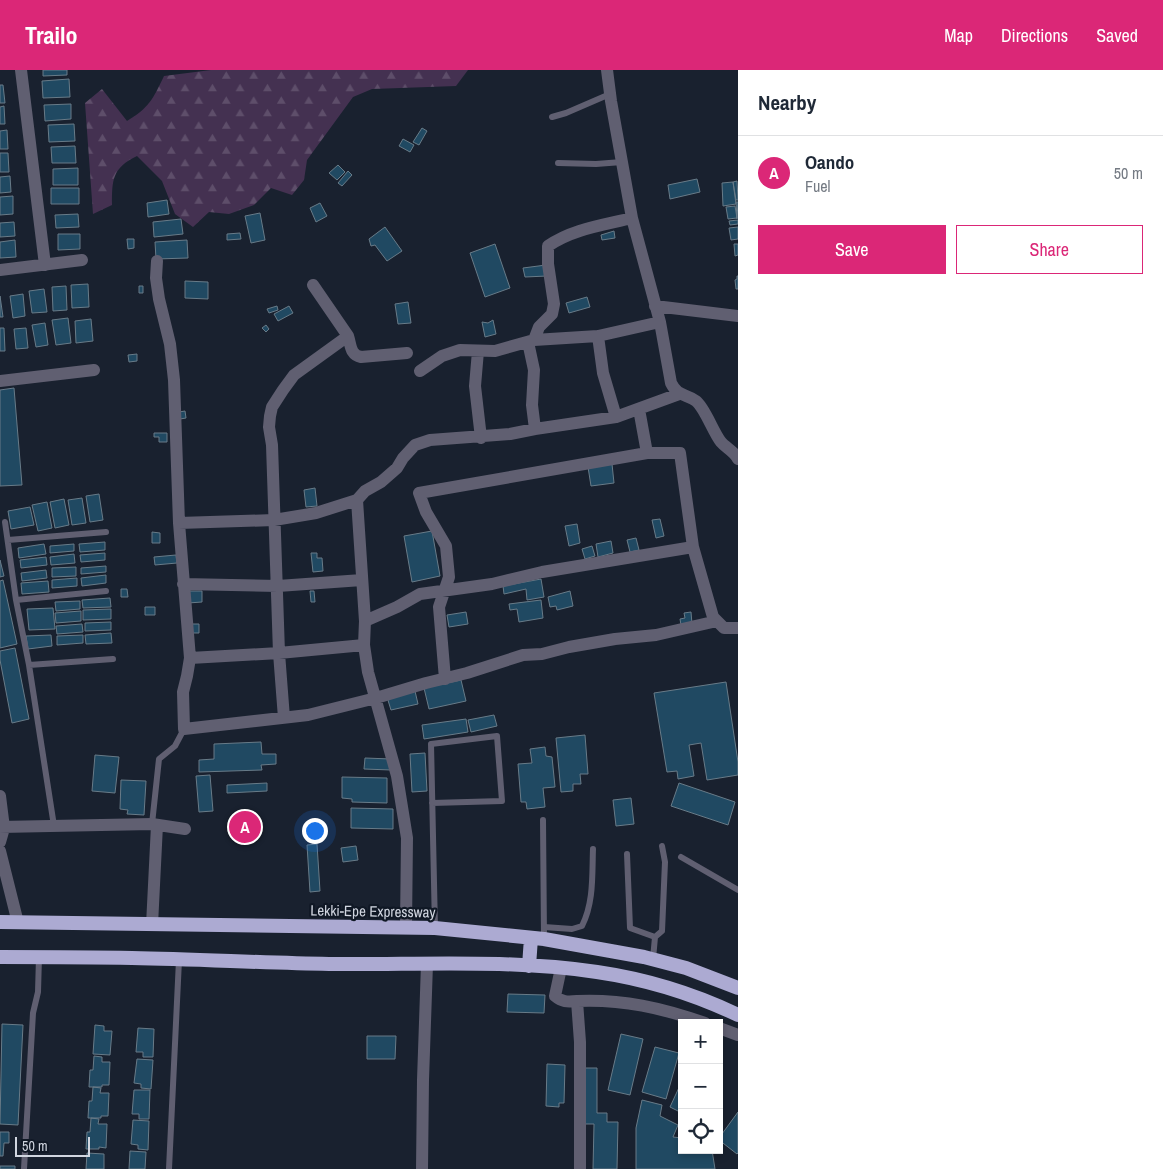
<!DOCTYPE html>
<meta charset="utf-8">
<style>
:root{--surface:#fff;--page:#f2f2f3;--text:#1f2937;--muted:#747a83;--line:#e0e1e3;--accent:#db2777}
body{margin:0;font-family:"Archivo Narrow",sans-serif;background:var(--page);color:var(--text)}
.controls{position:absolute;right:15px;bottom:15px;display:grid;overflow:hidden;border-radius:0px;box-shadow:0 2px 8px #0003}
.controls button{width:45px;height:45px;display:grid;place-items:center;padding:0;border:0;border-bottom:1px solid var(--line);background:var(--surface);color:var(--text);font:25px sans-serif}
.scale{position:absolute;left:15px;bottom:12px;width:75px;box-sizing:border-box;padding-left:5px;border:2px solid #d1d6e0;border-top:0;font-size:14px;line-height:18px;white-space:nowrap;color:#d1d6e0;-webkit-text-stroke:4px #101825;paint-order:stroke}
.you{position:absolute;left:314px;top:760px;width:18px;height:18px;margin:-12px;border:4px solid #fff;border-radius:50%;background:#1a73e8;box-shadow:0 0 0 8px #1a73e833}
.badge{display:grid;place-items:center;width:32px;height:32px;border-radius:50%;background:var(--accent);color:#fff;font-size:16px;font-weight:700}
.pin{position:absolute;translate:-50% -50%;border:2px solid #fff;box-shadow:0 1px 5px #0006}
.list{margin:0;padding:0;list-style:none}
h2{display:flex;justify-content:space-between;align-items:center;height:65px;margin:0;padding:0 20px;font-size:21px}
h2 small{font-size:16px;font-weight:400;color:var(--muted)}
.list li{display:grid;grid-template-columns:32px 1fr auto;gap:15px;align-items:center;box-sizing:border-box;height:75px;padding:0 20px;border-top:1px solid var(--line)}
.list b{display:block;font-size:19px;white-space:nowrap}
.list p{margin:0;font-size:16px;white-space:nowrap;color:var(--muted)}
.list em{font-size:16px;font-style:normal;color:var(--muted)}
.actions{display:flex;gap:10px;padding:15px 20px}
.actions a{flex:1;padding:11px 0;border:1px solid var(--accent);border-radius:0px;text-align:center;font-size:18px;color:var(--accent)}
.actions .main{background:var(--accent);color:#fff}
.icon{flex:none;width:28px;height:28px;fill:none;stroke:currentColor;stroke-width:2;stroke-linecap:round;stroke-linejoin:round}
.map{position:relative;flex:none;width:738px;height:1099px;overflow:hidden}
header{display:flex;align-items:center;gap:30px;box-sizing:border-box;height:70px;padding:0 25px;background:var(--accent);color:#fff}
header strong{font-size:24px}
nav{display:flex;gap:28px;margin-inline-start:auto;font-size:18px}
main{display:flex}
aside{flex:1;background:var(--surface)}
.map>svg:first-child{display:block}
</style>
<header>
<strong>Trailo</strong>
<nav><a>Map</a><a>Directions</a><a>Saved</a></nav>
</header>
<main>
<div class="map">
<svg width="738" height="1099" viewBox="0 0 738 1099">
<defs>
<pattern id="forest-firs" width="22" height="20" patternUnits="userSpaceOnUse" patternTransform="scale(1.25)"><rect width="22" height="20" fill="#443151"/><path d="M5 1l3.5 6h-7zM16 11l3.5 6h-7z" fill="#5e4e6a"/></pattern>
</defs>
<rect width="100%" height="100%" fill="#19212f"/>
<!-- forest -->
<path fill="url(#forest-firs)" d="M211,0H468L456,16L372,19L353,27L307,90L304,110L292,125L271,118L254,135L229,144L209,142L193,157L175,144L162,111L137,86C112,98 112,110 112,135L93,144L85,33L102,19L127,51C149,38 153,29 164,6Z"/>
<!-- building -->
<path fill="#204962" stroke="#687b88" d="M43,0H67V5L43,6Z
M69,9L70,27L43,28L42,11Z
M0,15H3L5,33H0Z
M71,34V49L45,51L44,35Z
M4,36L5,54H0V37Z
M74,54L75,71L49,72L48,55Z
M422,58L427,61L419,75L413,72Z
M7,60L8,79H0V61Z
M403,69L414,75L410,82L399,76Z
M75,76L76,93H52L51,77Z
M0,83H8L9,102H0Z
M338,95L345,102L337,110L329,103Z
M78,98V115H53V99Z
M348,101L352,105L342,116L338,113Z
M10,106L11,122L0,123V107Z
M697,109L700,122L670,129L668,115Z
M737,111L738,130H736L733,112Z
M733,112L736,134L723,136L722,113Z
M51,118H79V134H51Z
M13,126V144L0,145V127Z
M167,130L169,144L148,147L147,133Z
M736,132H738L737,149Z
M320,133L327,146L316,152L310,138Z
M735,136L737,148L728,149L726,137Z
M260,143L265,170L251,173L245,146Z
M78,144L79,157L56,158L55,145Z
M181,149L183,164L154,167L153,152Z
M738,150V154L730,155L729,151Z
M14,152L15,166L0,167V153Z
M385,157L402,181L387,191L375,175L371,176L369,169Z
M738,157V169L731,170L729,158Z
M614,161L615,168L602,170L601,165Z
M240,163L241,169L227,170V164Z
M58,164H80V179L58,180Z
M127,169H134V178L128,179Z
M15,170L16,187L0,188V172Z
M187,170L188,188L156,189L155,172Z
M495,174L510,218L485,227L470,183Z
M734,174H738V185L735,186Z
M546,195L547,206L525,207L523,198Z
M737,206H738V219H736L735,210L737,209Z
M185,211L208,212V229L185,228Z
M88,214L89,237L72,238L71,215Z
M66,216L67,240L53,241L52,217Z
M139,216H143V223H139Z
M44,219L47,242L32,243L29,221Z
M23,224L25,246L13,248L10,226Z
M0,226L3,247H0Z
M587,227L590,237L569,243L566,233Z
M408,232L411,253L398,254L395,234Z
M277,236L278,240L269,243L267,239Z
M289,236L293,243L278,251L274,244Z
M68,248L71,273L56,275L52,250Z
M91,249L93,271L76,273L75,251Z
M493,250L496,264L485,267L482,252L488,253Z
M45,253L48,275L36,277L32,255Z
M266,255L269,259L266,262L262,258Z
M0,258H4L5,281H0Z
M26,258L28,278L16,279L14,259Z
M137,284V291L129,292L128,285Z
M14,318L22,415L0,416V320Z
M185,341L186,348L180,349L179,342Z
M154,363H167V372H159V367H154Z
M612,394L614,413L591,416L588,397Z
M315,418L317,436L306,437L304,420Z
M99,424L103,450L90,452L86,426Z
M82,428L86,453L72,455L68,430Z
M64,429L69,455L55,458L50,432Z
M47,432L52,458L38,461L32,435Z
M30,437L34,455L11,459L8,441Z
M660,449L664,466L656,468L652,450Z
M577,454L580,473L569,476L565,456Z
M432,461L440,506L412,512L404,466Z
M152,462L160,463V473H152Z
M636,468L639,480L630,482L627,470Z
M611,471L613,483L598,487L596,474Z
M105,472V480L80,482L79,474Z
M44,474L46,484L19,488L18,478Z
M74,474V481L50,483V476Z
M592,476L595,486L585,489L582,479Z
M105,483V490L81,492L80,485Z
M311,483H317V488H322L323,501L313,502Z
M74,484L75,493L51,495L50,487Z
M176,485L177,493L155,495L154,487Z
M46,487L47,495L21,498L20,490Z
M0,490L4,506L0,507Z
M106,496V502L81,504V498Z
M76,497V506L52,507V498Z
M46,500L47,508L22,511L21,503Z
M106,505V513L82,516L81,508Z
M77,508V516L52,518V510Z
M541,509L544,527L527,530L526,519L504,524L503,516Z
M3,510L17,574L0,578V511Z
M48,511L49,522L22,524L21,513Z
M121,519H127L128,527H121Z
M188,521H202V532L188,533Z
M310,521H314L315,532H311Z
M570,521L573,536L557,540L556,536L550,537L548,527Z
M110,528L111,537L83,538L82,530Z
M541,530L543,548L519,552L517,539L510,540L509,534Z
M80,531V539L56,541L55,532Z
M145,537H155V545H145Z
M53,538L55,559L29,560L27,539Z
M111,539V549L83,550V540Z
M81,541V551L56,553L55,543Z
M466,542L468,554L449,557L447,545Z
M691,542L692,554L681,555L680,549L685,548L684,543Z
M111,552V560L85,561V553Z
M82,554L83,562L57,564L56,556Z
M191,554H199V563H191Z
M111,563L112,573L86,574L85,565Z
M51,565L52,576L28,579L26,566Z
M83,565V573L57,575V566Z
M15,578L29,649L12,653L0,590V581Z
M461,610L466,631L429,639L424,618Z
M726,612L738,692V705L707,710L701,673L689,675L694,706L678,709L677,701L667,702L654,623Z
M415,621L418,634L391,640L387,627Z
M494,645L497,656L471,662L468,650Z
M466,649L468,662L424,669L422,655Z
M585,665L588,704H580L581,714H573V721L561,722L556,668Z
M261,672L262,684H276V694L261,695L262,700L199,702V690L214,689V674Z
M545,677L546,686L552,687L555,717L543,718L545,737L527,739L526,732H521L518,694L532,693L530,679Z
M425,683L427,721L412,722L410,684Z
M95,685L119,687L115,723L92,721Z
M365,688L391,689V700L364,699Z
M210,705L213,741L199,742L196,706Z
M342,707L387,708V733L352,732V729L342,728Z
M121,710L146,711L144,745L127,744L128,740L120,739Z
M267,713V721L227,723V715Z
M679,713L735,732L728,755L671,736Z
M631,728L634,754L616,756L613,730Z
M351,738L393,739V759L351,758Z
M317,774L320,821L310,822L307,775Z
M356,776L358,790L343,792L341,778Z
M508,924L545,925L544,943L507,942Z
M2,954L23,955L18,1055L0,1054Z
M95,955L104,956V961H112L110,985L93,984Z
M138,958L154,959L153,987H143V982H136Z
M621,964L643,969L630,1025L608,1020Z
M367,966H396L395,989H367Z
M655,977L679,983L666,1029L642,1022Z
M94,986L102,987V992H110L109,1015H102V1017H89L90,1000H93Z
M137,989L153,990L151,1019L141,1018V1014L134,1013Z
M547,994L565,995L564,1033H559V1037L546,1036Z
M583,998H597V1043H607V1052H618L617,1099H593L594,1054H583Z
M682,1011V1043L670,1037Z
M93,1017L101,1018L100,1023H109L108,1046H101V1048H88L89,1031H92Z
M134,1020H150L149,1049H139V1044H132Z
M642,1030L662,1035L660,1046L678,1055L673,1067L682,1068V1080H712L715,1099H636V1058Z
M738,1042V1083L737,1084L719,1070V1068Z
M91,1048L99,1049L98,1054H107L106,1078L99,1077V1079H86L87,1062H90Z
M133,1050L149,1051L148,1080L138,1079V1075L131,1074Z
M0,1062H9V1073H4L3,1086H0Z
M130,1081L146,1082L145,1099H129Z
M87,1083L104,1084V1099H86Z
M0,1096H15V1099H0Z"/>
<g fill="none" stroke-linecap="round" stroke-linejoin="round">
<!-- service -->
<path stroke="#605f71" stroke-width="6" d="M552,47L566,43L610,24
M558,93L596,94L622,92
M5,452L16,530L29,595L54,756
M8,470L106,462
M16,530L106,521
M29,595L113,589
M432,733L502,731L497,666L431,674L435,858
M543,750L544,868
M152,754L159,689L175,676L184,659
M627,784L630,858L655,867L653,889
M681,787L738,820
M544,857L572,859L582,856C594,832 592,805 593,779
M655,867L662,861L665,792L662,776
M24,1099L33,943L38,922L39,887
M169,1099L179,890"/>
<!-- minor -->
<path stroke="#605f71" stroke-width="12" d="M21,0L45,195
M607,0L611,31L632,148L660,252L671,313C678,327 685,323 696,331C705,338 713,362 721,372C726,378 734,381 738,389
M157,191L156,208L159,229L170,274L174,310L179,453L190,588L187,606L183,622L184,659L308,645L376,628L426,613L467,603L523,585L542,584L569,577L615,569L656,565L717,551
M0,200L82,190
M313,215L348,266
M655,236L738,246
M598,266L603,303L616,347
M534,270L539,257L552,244L554,234L548,194V176C572,159 604,155 632,148
M528,272L534,300L532,335L535,359
M478,281L475,316L481,368
M420,301L442,286L460,280L495,281L534,270L598,266L660,252
M0,311L94,300
M639,339L647,383H680L693,477L713,547L724,558H738
M179,453L274,450L316,443L357,430
M183,514L278,516L362,510
M365,551L397,537L420,524L492,514L542,502L693,477
M190,588L279,583L364,575
M445,609L439,537L449,507L446,476L426,442L419,423L647,383
M284,648L279,583L272,375L269,357L270,346L272,337L283,320L294,305L348,266C351,275 350,285 361,287L407,283
M0,726L4,758L0,772
M0,757L152,754L185,759
M0,781L18,853
M152,855L157,755
M406,856L407,768L397,706L368,602L364,575L365,551L357,430L365,421L381,412L397,398L403,388L415,375L430,370L510,364L535,359L616,347L679,324
M561,898L555,926C562,932 567,932 577,931L580,972V1099
M577,931C623,929 662,938 705,953
M719,958L738,965
M422,1099L423,1010L427,894"/>
<!-- trunk -->
<path stroke="#acaad2" stroke-width="14" d="M0,852L435,858L544,869L644,887L686,898L738,918
M0,887C44,887 88,887 132,888C198,889 263,893 329,894C418,895 509,889 597,902C645,909 694,924 738,945
M529,896L531,868"/>
</g>
<g text-anchor="middle" dominant-baseline="central" stroke-width="4.5" stroke-linejoin="round" paint-order="stroke">
<!-- street labels -->
<g font-size="15" fill="#d1d6e0" stroke="#101825">
<text transform="translate(373 841) rotate(1)">Lekki-Epe Expressway</text>
</g>
</g>
</svg>
<div class="controls">
<button>+</button>
<button>−</button>
<button><svg class="icon" aria-label="locate" viewBox="0 0 24 24"><circle cx="12" cy="12" r="6"/><path d="M12 2v4M12 18v4M2 12h4M18 12h4"/></svg></button>
</div>
<div class="scale">50 m</div>
<div class="you"></div>
<div class="pin badge" style="left:245px;top:757px">A</div>
</div>
<aside>
<h2>Nearby<small></small></h2>
<ul class="list">
<li><span class="badge">A</span><div><b>Oando</b><p>Fuel</p></div><em>50 m</em></li>
</ul>
<div class="actions"><a class="main">Save</a><a>Share</a></div>
</aside>
</main>
